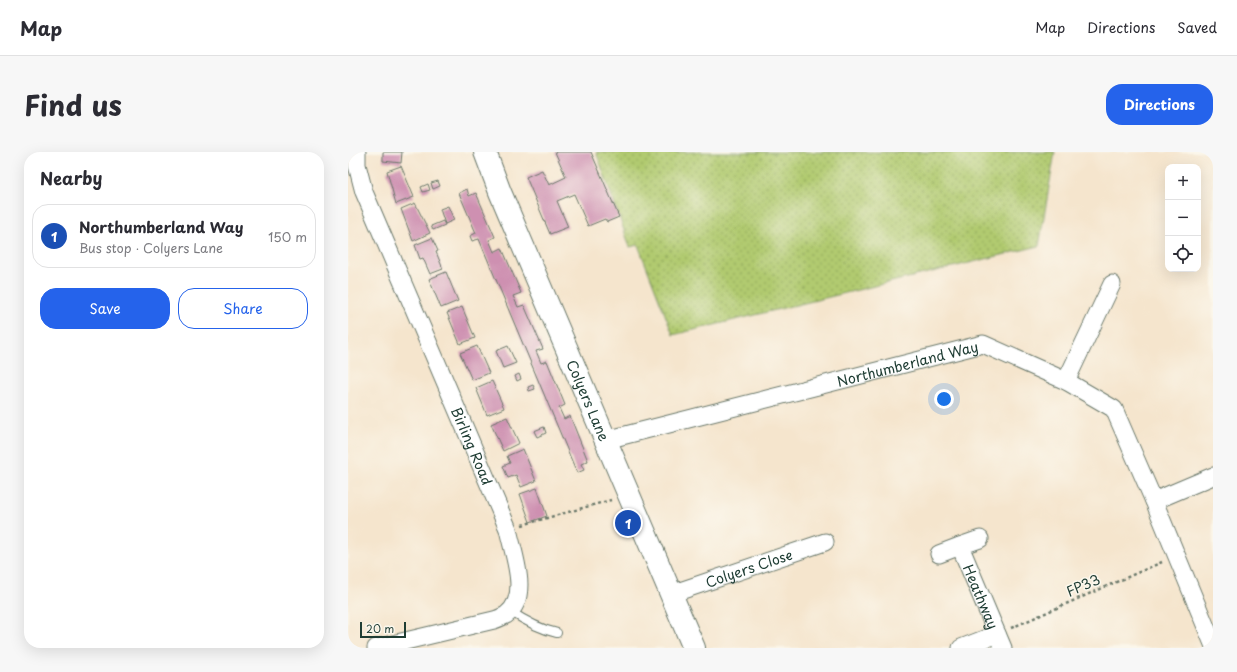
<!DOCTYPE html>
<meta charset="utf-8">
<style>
:root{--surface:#fff;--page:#f7f7f7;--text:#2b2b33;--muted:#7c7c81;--line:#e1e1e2;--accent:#2563eb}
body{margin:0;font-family:"Playpen Sans",sans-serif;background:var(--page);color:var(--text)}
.controls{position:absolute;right:12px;top:12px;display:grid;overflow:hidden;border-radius:8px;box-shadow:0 4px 16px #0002}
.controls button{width:36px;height:36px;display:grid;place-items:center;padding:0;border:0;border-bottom:1px solid var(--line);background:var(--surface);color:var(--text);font:20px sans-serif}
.scale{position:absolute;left:12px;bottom:10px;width:46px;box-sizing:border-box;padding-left:4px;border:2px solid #1f3d34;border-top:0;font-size:11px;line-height:14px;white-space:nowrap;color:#1f3d34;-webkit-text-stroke:3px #fbf7ec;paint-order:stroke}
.you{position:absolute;left:596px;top:247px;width:14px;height:14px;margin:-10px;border:3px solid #fff;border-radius:50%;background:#1a73e8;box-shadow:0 0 0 6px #1a73e833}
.badge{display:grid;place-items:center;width:26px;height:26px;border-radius:50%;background:var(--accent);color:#fff;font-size:13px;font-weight:700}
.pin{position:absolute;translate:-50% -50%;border:2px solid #fff;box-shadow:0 1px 4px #0006}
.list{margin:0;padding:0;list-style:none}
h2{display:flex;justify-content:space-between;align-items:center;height:52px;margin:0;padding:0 16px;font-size:17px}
h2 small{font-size:13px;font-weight:400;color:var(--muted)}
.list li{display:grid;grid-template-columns:26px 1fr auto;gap:12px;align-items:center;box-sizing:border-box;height:64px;margin:0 8px 8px;padding:0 8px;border:1px solid var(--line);border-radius:16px}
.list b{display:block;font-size:15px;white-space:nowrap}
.list p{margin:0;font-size:13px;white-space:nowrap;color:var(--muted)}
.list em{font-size:13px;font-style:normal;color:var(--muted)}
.actions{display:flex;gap:8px;padding:12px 16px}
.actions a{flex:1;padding:9px 0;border:1px solid var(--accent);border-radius:16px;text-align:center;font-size:14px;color:var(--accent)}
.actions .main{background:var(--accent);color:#fff}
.icon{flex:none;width:22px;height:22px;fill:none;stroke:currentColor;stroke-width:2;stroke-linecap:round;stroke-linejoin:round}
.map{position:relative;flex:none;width:865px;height:496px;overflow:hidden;border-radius:16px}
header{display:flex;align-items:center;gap:24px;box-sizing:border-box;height:56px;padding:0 20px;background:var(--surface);border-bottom:1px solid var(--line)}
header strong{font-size:19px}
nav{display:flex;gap:22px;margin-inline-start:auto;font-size:14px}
.intro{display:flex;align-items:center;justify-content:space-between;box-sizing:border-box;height:96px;padding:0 24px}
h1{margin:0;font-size:28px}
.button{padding:10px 18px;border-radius:16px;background:var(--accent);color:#fff;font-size:14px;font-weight:700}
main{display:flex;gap:24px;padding:0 24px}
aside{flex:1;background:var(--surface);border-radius:16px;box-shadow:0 4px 16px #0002}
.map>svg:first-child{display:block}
</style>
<header>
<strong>Map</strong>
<nav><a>Map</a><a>Directions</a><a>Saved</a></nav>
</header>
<div class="intro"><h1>Find us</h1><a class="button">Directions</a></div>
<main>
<aside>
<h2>Nearby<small></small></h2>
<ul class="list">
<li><span class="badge" style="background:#1a4fb4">1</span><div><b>Northumberland Way</b><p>Bus stop · Colyers Lane</p></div><em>150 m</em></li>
</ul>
<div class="actions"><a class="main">Save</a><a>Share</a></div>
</aside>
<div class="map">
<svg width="865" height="496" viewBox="0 0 865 496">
<defs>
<pattern id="grass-dots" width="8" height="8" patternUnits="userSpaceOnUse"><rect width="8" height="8" fill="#b1ca70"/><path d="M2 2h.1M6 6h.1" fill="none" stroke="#8fa55d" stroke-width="1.8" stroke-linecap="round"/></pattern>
</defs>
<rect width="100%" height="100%" fill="#fbf7ec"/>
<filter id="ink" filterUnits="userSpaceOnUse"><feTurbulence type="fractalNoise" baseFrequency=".025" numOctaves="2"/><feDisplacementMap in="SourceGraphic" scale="8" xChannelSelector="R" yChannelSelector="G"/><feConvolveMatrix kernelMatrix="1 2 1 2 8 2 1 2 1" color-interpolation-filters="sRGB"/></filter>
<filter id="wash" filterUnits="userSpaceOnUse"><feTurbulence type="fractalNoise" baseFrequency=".012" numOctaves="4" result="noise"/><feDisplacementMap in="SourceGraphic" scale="16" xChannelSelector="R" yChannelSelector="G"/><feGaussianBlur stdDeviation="0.9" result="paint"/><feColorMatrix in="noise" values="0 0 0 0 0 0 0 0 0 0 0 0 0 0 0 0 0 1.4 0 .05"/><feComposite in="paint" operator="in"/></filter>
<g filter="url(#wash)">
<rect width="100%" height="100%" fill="#f5e5cd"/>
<!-- grass -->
<path fill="url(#grass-dots)" stroke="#688452" d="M248,0H707L691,94L325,183L290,93L282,95Z"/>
<g id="blocks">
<!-- building -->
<path fill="#ce90b1" d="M35,0H54L53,11L35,9Z
M207,0H243L271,65L259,70L257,67L240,74L226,42L209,49L220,75L202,82L178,25L194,18L201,33L218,25Z
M53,14L66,45L48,52L39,19Z
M90,29L92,34L85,37L83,31Z
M80,32L82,38L75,40L73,35Z
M119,37L121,44L128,41L147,85L141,88L146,100L154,96L173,141L165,144L170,155L176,153L195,197L188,199L193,211L199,209L217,253L211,256L216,267L222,264L240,309L233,312L236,318L229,321L131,87L124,89L122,84L128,81L111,41Z
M67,51L82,81L65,89L53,57Z
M100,54L106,68L97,72L92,57Z
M95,69L97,73L85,78L83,74Z
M84,86L90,99L88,100L95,117L82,122L75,106L72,107L67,93Z
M98,120L110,149L93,156L81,127Z
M114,155L127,186L112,192L99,161Z
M129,194L141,221L124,228L112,201Z
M160,194L168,211L155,216L148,199Z
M171,222L173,227L169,229L167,224Z
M144,229L156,256L139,263L128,236Z
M185,233L187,237L181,239L180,235Z
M159,265L171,291L155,299L143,272Z
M196,275L198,281L189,285L186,279Z
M175,297L188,329L173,335L168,323L160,326L155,314L162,311L159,304Z
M189,336L199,364L182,370L172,342Z"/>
</g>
</g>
<g filter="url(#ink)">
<use href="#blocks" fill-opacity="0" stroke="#6a786a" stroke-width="1"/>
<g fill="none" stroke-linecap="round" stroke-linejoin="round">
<!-- lane casing -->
<g stroke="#6a786a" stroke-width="10">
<path id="lane" d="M162,459C177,469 191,477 209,481"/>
</g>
<!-- street casing -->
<g stroke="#6a786a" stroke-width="19">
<g id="street">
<path id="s1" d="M9,0V13L16,40L160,377C165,402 183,445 158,463C154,465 150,467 146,468L28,496"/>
<path d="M718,229L764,132"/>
<path id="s2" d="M258,288L635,192L718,229L766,257L806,349L865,492"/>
<path d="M806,349L865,324"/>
<path id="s3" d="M632,387L612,394L655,496"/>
<path d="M591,402L612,394"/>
<path id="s4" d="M323,442L477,390"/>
<path d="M613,496L649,482"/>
</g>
</g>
<!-- secondary casing -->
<g stroke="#6a786a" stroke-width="24">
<g id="secondary">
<path id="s5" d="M137,0L152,40L346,496"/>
</g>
</g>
<!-- path -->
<path stroke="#6a786a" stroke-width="2.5" stroke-dasharray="3 3" stroke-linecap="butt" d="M174,373L263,348
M663,476L814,410"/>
<!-- lane -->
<use href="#lane" stroke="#fff" stroke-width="8"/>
<!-- street -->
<use href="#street" stroke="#fff" stroke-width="17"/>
<!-- secondary -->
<use href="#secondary" stroke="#fff" stroke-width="22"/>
</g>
</g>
<g text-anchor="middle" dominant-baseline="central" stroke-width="3" stroke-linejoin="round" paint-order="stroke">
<!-- street labels -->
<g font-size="14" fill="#1f3d34" stroke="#fbf7ec">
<text stroke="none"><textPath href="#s2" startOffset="311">Northumberland Way</textPath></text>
<text stroke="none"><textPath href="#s5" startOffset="269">Colyers Lane</textPath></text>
<text stroke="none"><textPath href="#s1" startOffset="317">Birling Road</textPath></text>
<text stroke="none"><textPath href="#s4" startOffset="82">Colyers Close</textPath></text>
<text transform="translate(735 433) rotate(-23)">FP33</text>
<text stroke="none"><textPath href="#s3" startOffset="76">Heathway</textPath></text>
</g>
</g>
</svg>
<div class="controls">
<button>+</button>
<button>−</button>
<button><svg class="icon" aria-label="locate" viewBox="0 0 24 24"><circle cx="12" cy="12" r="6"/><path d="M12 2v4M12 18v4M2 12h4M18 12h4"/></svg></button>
</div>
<div class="scale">20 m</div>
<div class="you"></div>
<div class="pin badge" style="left:280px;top:371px;background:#1a4fb4">1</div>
</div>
</main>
